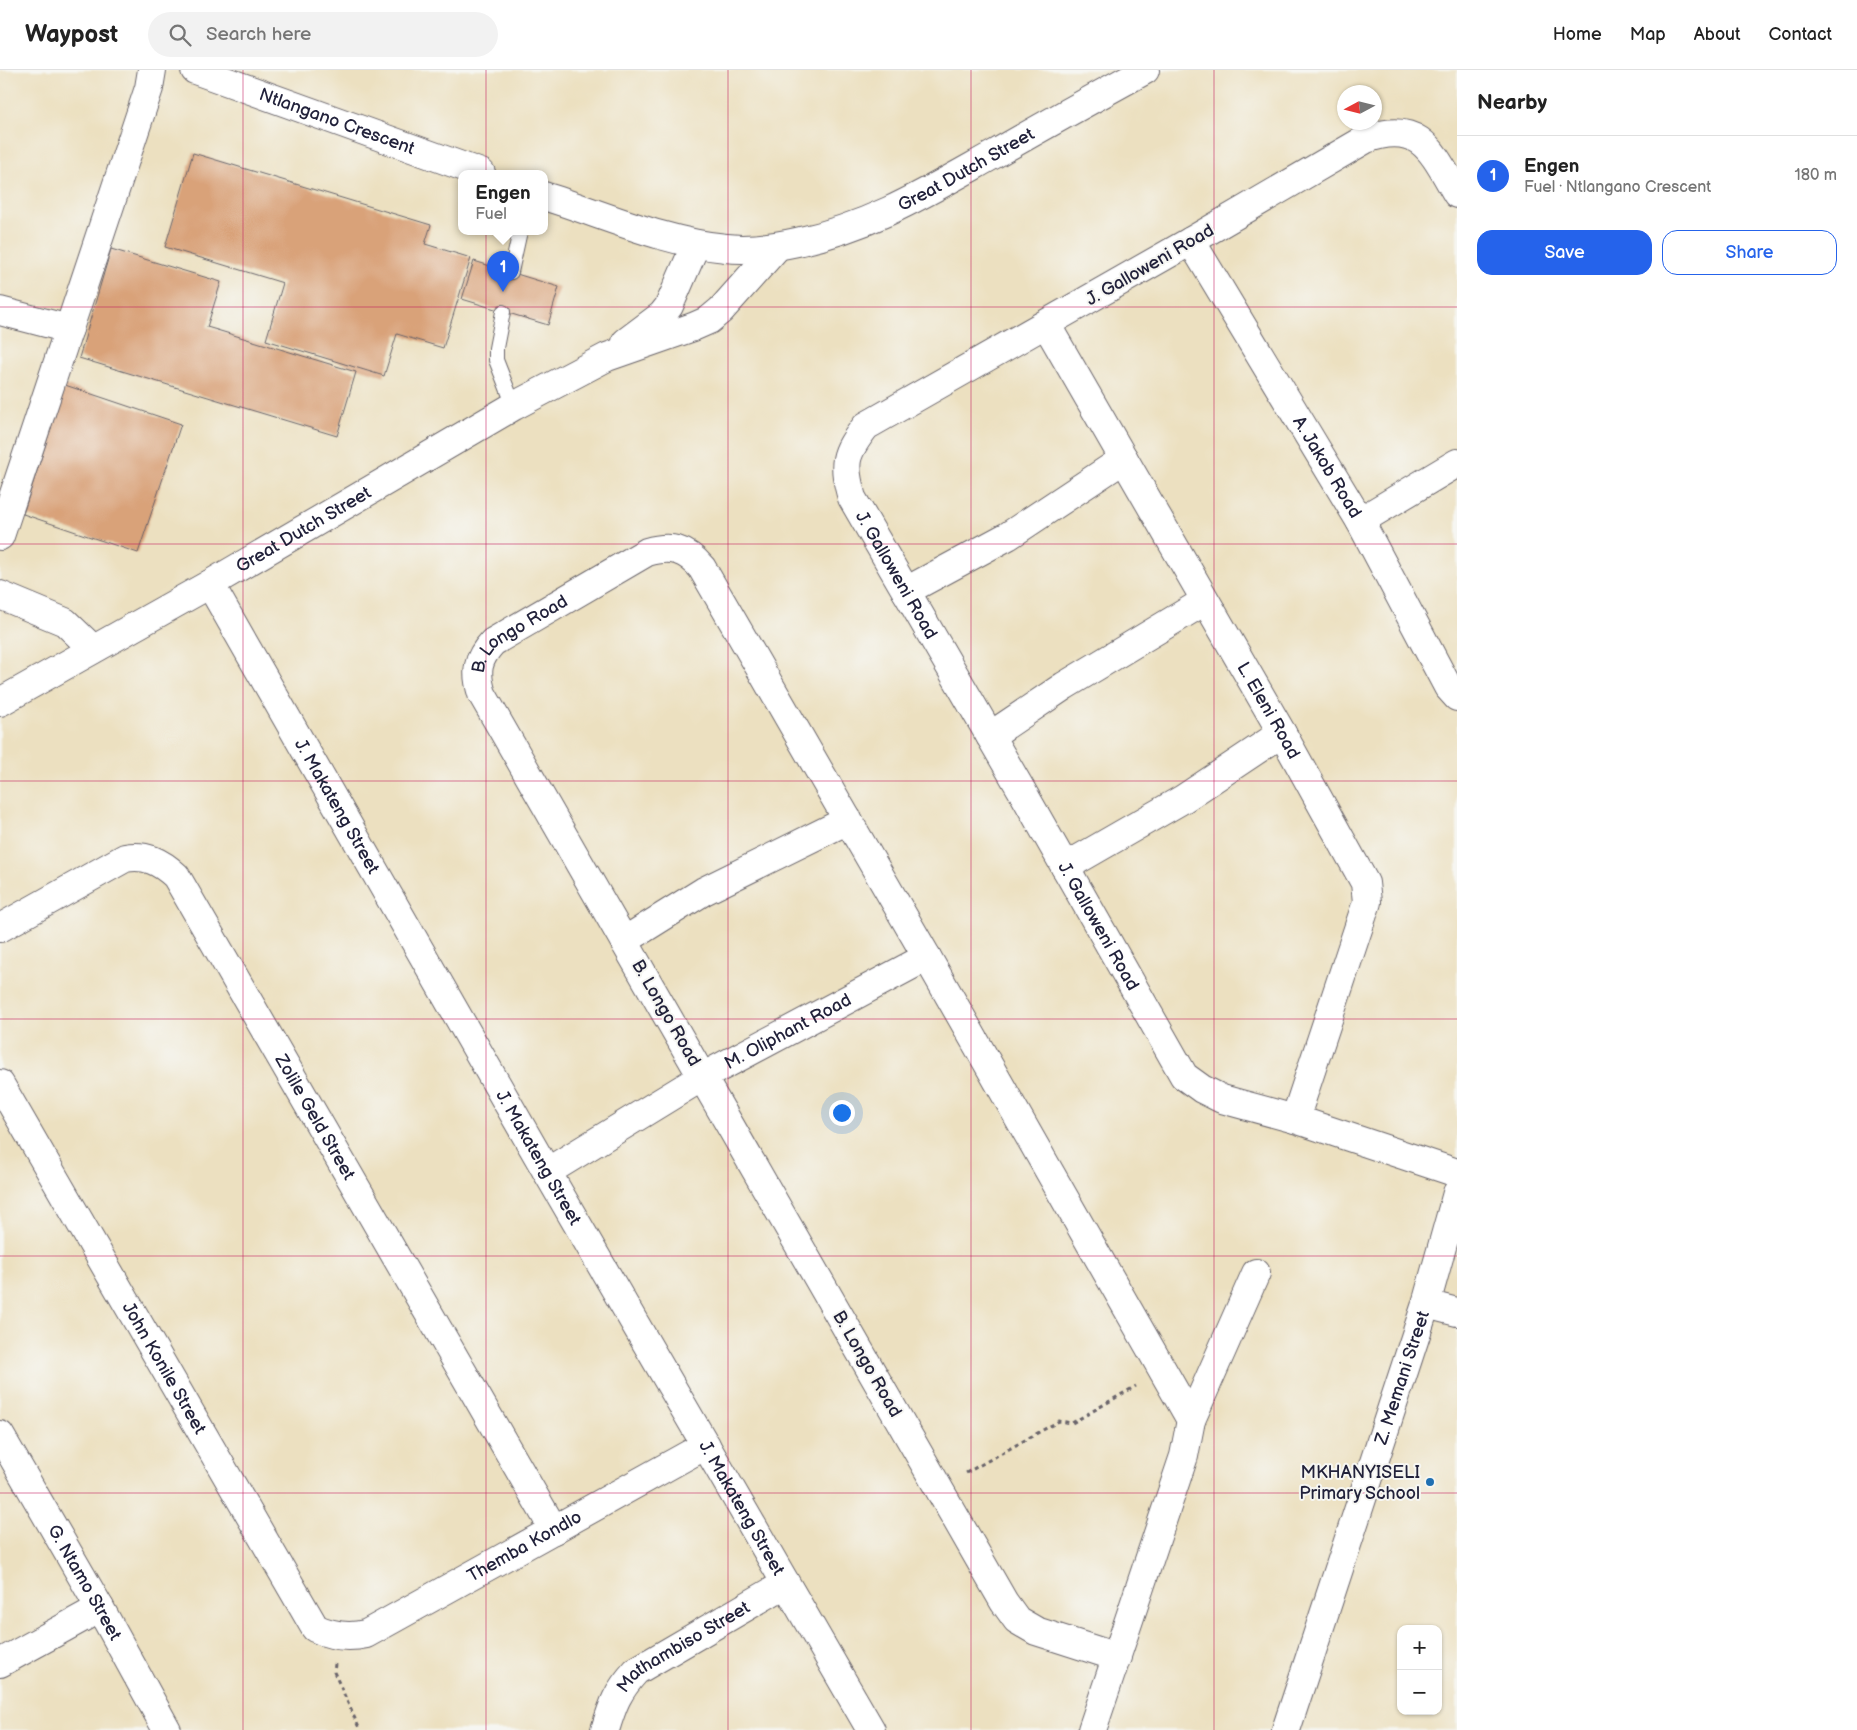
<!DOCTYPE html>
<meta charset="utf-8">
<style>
:root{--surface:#fff;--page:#f2f2f2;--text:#222;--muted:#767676;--line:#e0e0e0;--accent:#2563eb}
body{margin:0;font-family:"Balsamiq Sans",sans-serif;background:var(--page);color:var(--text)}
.controls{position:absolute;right:15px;bottom:15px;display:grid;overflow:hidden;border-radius:10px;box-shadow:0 1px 4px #0004}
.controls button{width:45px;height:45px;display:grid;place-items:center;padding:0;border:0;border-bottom:1px solid var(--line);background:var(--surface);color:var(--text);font:25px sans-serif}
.compass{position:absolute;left:1337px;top:15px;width:45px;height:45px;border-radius:50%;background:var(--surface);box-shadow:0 1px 4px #0004;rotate:263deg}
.you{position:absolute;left:841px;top:1042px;width:18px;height:18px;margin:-12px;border:4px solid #fff;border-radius:50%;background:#1a73e8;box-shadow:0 0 0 8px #1a73e833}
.badge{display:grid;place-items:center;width:32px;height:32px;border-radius:50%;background:var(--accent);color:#fff;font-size:16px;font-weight:700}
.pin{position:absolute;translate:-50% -41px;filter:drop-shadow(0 1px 2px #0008)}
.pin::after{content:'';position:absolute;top:26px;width:18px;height:15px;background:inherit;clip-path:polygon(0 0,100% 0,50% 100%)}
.popup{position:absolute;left:458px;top:100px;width:90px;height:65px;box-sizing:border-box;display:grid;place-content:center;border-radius:10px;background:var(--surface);filter:drop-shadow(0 1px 4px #0005);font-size:16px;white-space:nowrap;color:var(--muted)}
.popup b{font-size:19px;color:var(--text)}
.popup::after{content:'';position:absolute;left:50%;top:100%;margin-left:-10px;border:10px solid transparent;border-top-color:var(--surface)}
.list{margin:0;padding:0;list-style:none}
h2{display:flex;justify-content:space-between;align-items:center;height:65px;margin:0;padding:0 20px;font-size:21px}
h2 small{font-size:16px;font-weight:400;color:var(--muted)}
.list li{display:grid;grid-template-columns:32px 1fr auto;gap:15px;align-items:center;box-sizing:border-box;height:80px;padding:0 20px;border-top:1px solid var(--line)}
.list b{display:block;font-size:19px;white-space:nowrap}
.list p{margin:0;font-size:16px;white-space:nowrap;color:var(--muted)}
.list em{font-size:16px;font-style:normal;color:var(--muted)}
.actions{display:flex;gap:10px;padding:15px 20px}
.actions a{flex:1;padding:11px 0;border:1px solid var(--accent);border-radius:15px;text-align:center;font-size:18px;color:var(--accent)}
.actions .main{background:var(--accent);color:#fff}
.icon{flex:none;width:28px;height:28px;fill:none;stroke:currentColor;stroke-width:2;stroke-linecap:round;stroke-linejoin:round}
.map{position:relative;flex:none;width:1457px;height:1660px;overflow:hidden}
header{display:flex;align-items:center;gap:30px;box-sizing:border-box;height:70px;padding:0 25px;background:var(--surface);border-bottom:1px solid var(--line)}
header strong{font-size:24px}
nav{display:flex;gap:28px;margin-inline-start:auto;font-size:18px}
.search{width:350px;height:45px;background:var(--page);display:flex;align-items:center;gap:12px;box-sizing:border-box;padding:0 18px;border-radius:28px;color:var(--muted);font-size:19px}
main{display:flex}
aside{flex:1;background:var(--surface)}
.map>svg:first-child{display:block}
</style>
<header>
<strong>Waypost</strong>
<div class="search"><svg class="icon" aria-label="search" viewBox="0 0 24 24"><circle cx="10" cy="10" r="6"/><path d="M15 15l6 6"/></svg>Search here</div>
<nav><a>Home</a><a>Map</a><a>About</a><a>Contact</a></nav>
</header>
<main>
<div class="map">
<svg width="1457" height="1660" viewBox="0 0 1457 1660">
<rect width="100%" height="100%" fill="#f6f6f2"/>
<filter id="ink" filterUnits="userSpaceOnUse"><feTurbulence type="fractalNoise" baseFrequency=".02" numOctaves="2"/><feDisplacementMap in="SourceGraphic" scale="10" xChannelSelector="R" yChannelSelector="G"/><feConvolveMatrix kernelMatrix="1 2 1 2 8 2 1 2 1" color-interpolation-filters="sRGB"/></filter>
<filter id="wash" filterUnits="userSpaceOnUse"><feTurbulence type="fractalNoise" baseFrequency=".0096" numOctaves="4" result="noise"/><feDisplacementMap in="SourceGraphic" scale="20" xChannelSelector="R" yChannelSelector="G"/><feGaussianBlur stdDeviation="1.12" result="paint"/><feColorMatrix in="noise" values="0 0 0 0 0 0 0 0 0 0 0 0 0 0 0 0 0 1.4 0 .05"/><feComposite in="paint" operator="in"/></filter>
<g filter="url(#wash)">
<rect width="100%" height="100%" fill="#ece0c0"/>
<g id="blocks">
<!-- building -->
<path fill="#d9a279" d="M193,83L431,155L425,174L471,188L443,278L397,264L384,306L266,270L283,213L165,177Z
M111,179L221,212L207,257L356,302L337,366L79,288Z
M474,191L559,217L548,255L462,229Z
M65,315L181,354L138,483L23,444Z"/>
</g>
</g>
<g filter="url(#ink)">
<use href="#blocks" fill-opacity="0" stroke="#69646a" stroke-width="1"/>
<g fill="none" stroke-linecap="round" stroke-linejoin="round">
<!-- lane casing -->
<g stroke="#69646a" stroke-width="16">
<path id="lane" d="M511,202L520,161
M503,242L496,278V290L514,336"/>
</g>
<!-- street casing -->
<g stroke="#69646a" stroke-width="30">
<g id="street">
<path id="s1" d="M1457,124C1433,83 1421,49 1366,69L1191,171L866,356C844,384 842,393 852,428L1022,721L1184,1006L1202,1019L1222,1029L1295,1049L1457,1103"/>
<path id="s2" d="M1191,171L1360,451L1448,617L1457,627"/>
<path d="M0,241L69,259"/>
<path id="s3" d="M1046,254L1282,663L1365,813L1367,832L1295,1049"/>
<path d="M626,272L662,245L669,236L696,174"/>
<path d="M1360,451L1457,393"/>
<path d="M0,466L149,18L152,0"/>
<path id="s4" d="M210,514L547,1102L871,1660"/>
<path d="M906,521L1008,466L1124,389"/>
<path d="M0,525L65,552L93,579"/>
<path id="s5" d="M0,632L210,514L514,336L607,287L693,257L709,250L721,240L777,177"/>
<path d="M990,666L1064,616L1205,531"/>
<path d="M1065,797L1183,729L1282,663"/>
<path id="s6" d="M0,858L125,788C146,784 161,792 176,806L554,1460"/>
<path d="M624,871L704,821L848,750"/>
<path id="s7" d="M0,1014L315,1558C332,1566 348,1568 366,1564L706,1375"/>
<path id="s8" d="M547,1102L702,1007L927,887"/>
<path d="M1426,1234L1457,1242"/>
<path id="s9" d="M0,1365L100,1538L167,1660"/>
<path id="s10" d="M1117,1587L1036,1561L1017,1550L1004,1532L482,624C475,602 477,589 493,572L647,482C671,475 686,479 702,498L927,887L1191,1350"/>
<path d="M0,1593L100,1538"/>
<path id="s11" d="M605,1660C613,1634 617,1622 636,1601L785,1514"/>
<path d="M1092,1660L1184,1386L1191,1350L1256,1203"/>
<path id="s12" d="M1286,1660L1426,1234L1457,1123"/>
</g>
</g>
<!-- secondary casing -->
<g stroke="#69646a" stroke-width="30">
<g id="secondary">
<path id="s13" d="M195,0L481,103"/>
<path id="s14" d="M544,126C602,144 666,173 726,178C750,181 774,177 797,172C872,156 927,122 993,85C1043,56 1094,28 1145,0"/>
</g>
</g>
<!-- path -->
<path stroke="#69646a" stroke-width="3" stroke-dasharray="4 4" stroke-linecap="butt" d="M966,1403L1059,1351L1072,1353L1136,1316
M335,1594L334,1602L360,1660"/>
<!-- lane -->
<use href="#lane" stroke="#fff" stroke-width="14"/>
<!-- street -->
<use href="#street" stroke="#fff" stroke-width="28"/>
<!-- secondary -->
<use href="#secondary" stroke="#fff" stroke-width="28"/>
</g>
</g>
<!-- grid -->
<path fill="none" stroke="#c2185b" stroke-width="1" stroke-opacity="0.55" d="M243,0V1660M486,0V1660M728,0V1660M971,0V1660M1214,0V1660M0,237H1457M0,474H1457M0,711H1457M0,949H1457M0,1186H1457M0,1423H1457"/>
<!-- markers -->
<circle fill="#1f6fb2" stroke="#f6f6f2" stroke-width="2" cx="1430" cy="1412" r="5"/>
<g text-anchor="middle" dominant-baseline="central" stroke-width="4" stroke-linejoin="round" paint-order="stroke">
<!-- street labels -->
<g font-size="18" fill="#22223b" stroke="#f6f6f2">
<text stroke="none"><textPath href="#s13" startOffset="151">Ntlangano Crescent</textPath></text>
<text stroke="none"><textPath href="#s14" startOffset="446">Great Dutch Street</textPath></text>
<text transform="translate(1150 195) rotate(-30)">J. Galloweni Road</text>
<text stroke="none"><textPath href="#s2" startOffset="264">A. Jakob Road</textPath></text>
<text stroke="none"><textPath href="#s5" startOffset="349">Great Dutch Street</textPath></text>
<text stroke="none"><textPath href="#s1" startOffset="865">J. Galloweni Road</textPath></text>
<text stroke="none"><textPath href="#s10" startOffset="1258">B. Longo Road</textPath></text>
<text stroke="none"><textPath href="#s3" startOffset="446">L. Eleni Road</textPath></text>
<text stroke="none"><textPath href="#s4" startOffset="256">J. Makateng Street</textPath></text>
<text stroke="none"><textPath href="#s1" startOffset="1270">J. Galloweni Road</textPath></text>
<text transform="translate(666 943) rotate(60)">B. Longo Road</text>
<text stroke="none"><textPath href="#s8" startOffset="279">M. Oliphant Road</textPath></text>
<text stroke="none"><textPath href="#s6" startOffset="478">Zolile Geld Street</textPath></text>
<text stroke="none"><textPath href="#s4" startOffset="661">J. Makateng Street</textPath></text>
<text transform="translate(867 1294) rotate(60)">B. Longo Road</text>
<text stroke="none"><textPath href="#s7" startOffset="328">John Konile Street</textPath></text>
<text stroke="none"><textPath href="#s12" startOffset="371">Z. Memani Street</textPath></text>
<text stroke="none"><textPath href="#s4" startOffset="1066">J. Makateng Street</textPath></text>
<text stroke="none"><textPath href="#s7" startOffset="862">Themba Kondlo</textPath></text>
<text stroke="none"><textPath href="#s9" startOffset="170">G. Ntamo Street</textPath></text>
<text stroke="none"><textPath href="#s11" startOffset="120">Mathambiso Street</textPath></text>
</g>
<!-- poi labels -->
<g font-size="18" fill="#22223b" stroke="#f6f6f2" text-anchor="end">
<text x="1420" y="1402">MKHANYISELI<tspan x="1420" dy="21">Primary School</tspan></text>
</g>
</g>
</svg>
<div class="controls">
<button>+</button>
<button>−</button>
</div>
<svg class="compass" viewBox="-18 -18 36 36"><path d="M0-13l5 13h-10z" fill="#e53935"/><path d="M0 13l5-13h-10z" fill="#767676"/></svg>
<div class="you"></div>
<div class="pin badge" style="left:503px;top:222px">1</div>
<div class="popup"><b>Engen</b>Fuel</div>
</div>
<aside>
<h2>Nearby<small></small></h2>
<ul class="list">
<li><span class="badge">1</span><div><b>Engen</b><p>Fuel · Ntlangano Crescent</p></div><em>180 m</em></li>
</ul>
<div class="actions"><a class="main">Save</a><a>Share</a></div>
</aside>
</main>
